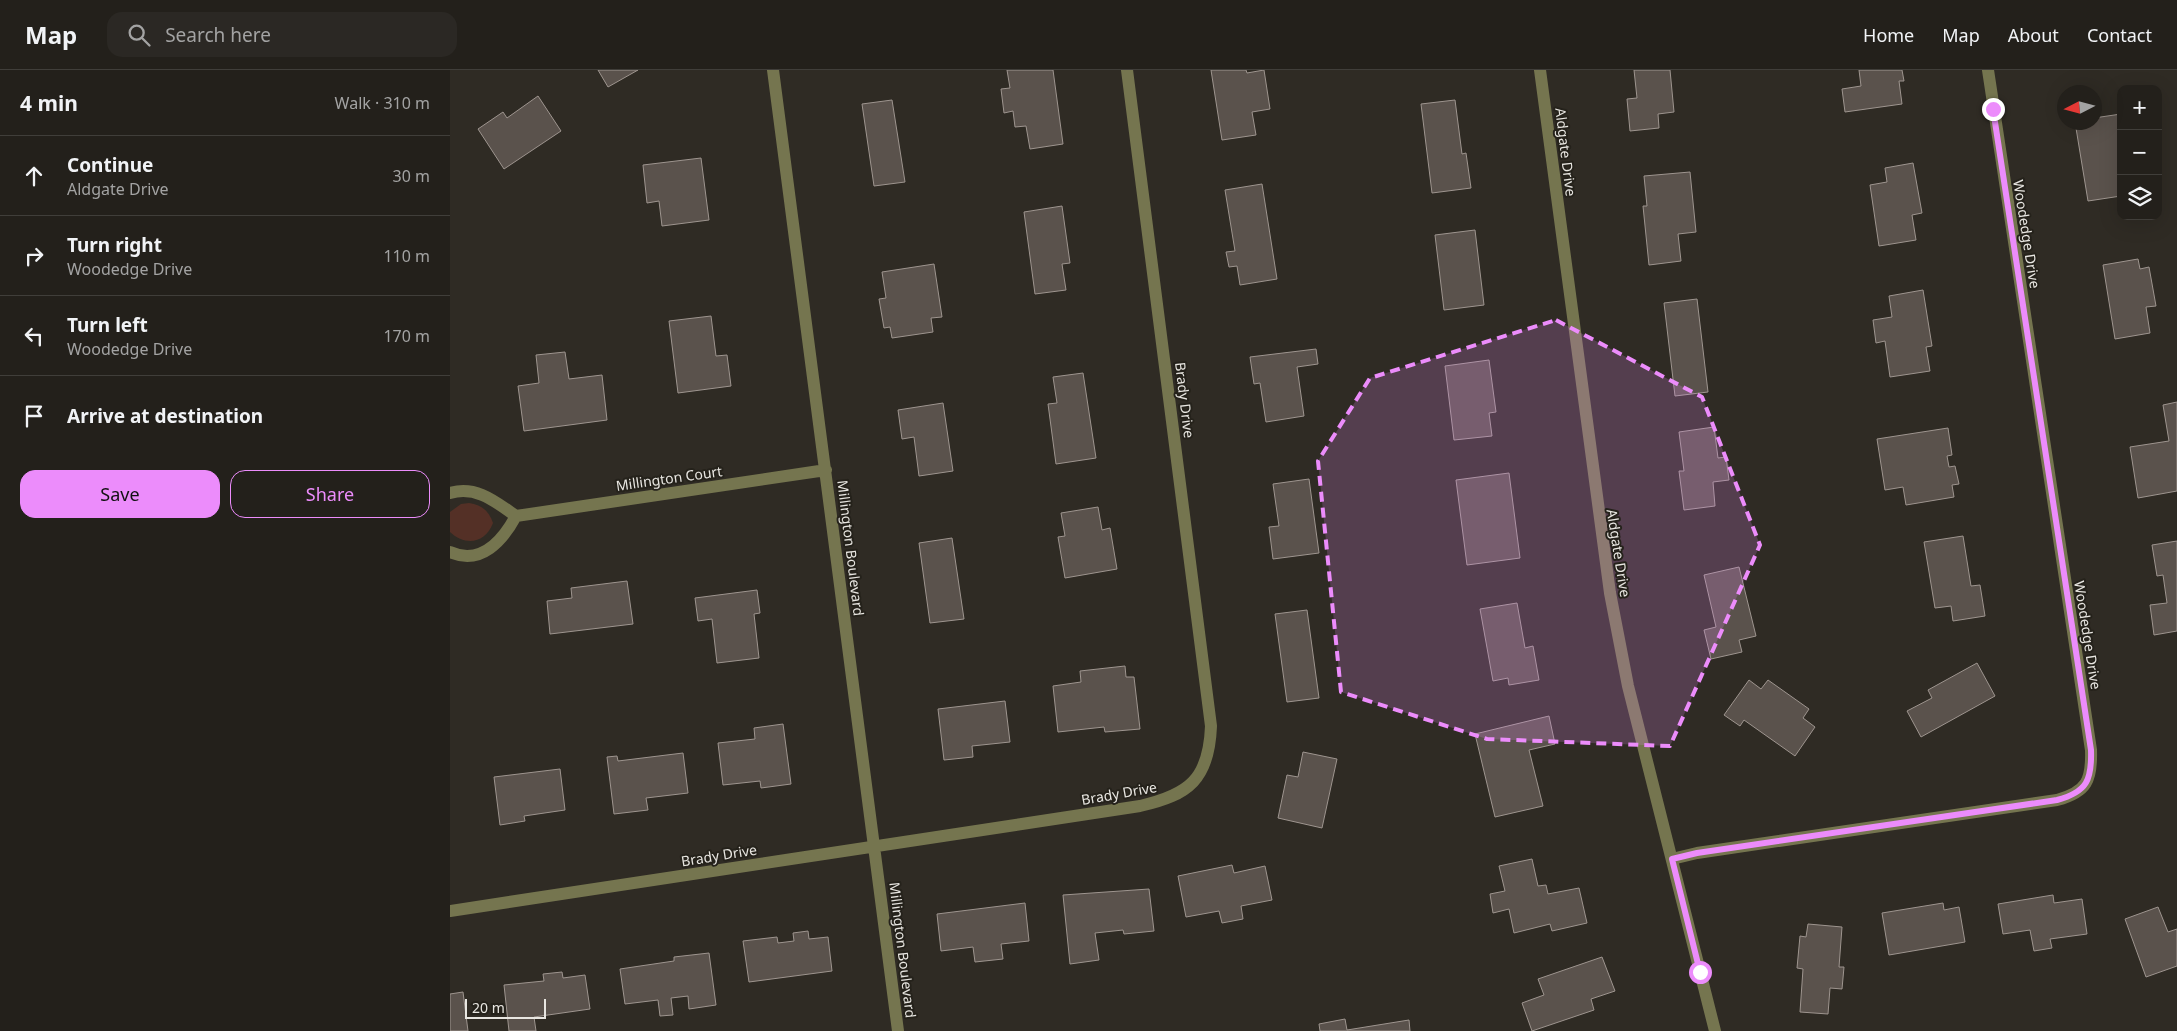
<!DOCTYPE html>
<meta charset="utf-8">
<style>
:root{--surface:#23201b;--page:#2b2824;--text:#f1f3f6;--muted:#a3a3a3;--line:#403e3a;--accent:#ec8cfb}
body{margin:0;font-family:"Noto Sans",sans-serif;background:var(--page);color:var(--text)}
.controls{position:absolute;right:15px;top:15px;display:grid;overflow:hidden;border-radius:10px;box-shadow:0 5px 20px #0002}
.controls button{width:45px;height:45px;display:grid;place-items:center;padding:0;border:0;border-bottom:1px solid var(--line);background:var(--surface);color:var(--text);font:25px sans-serif}
.compass{position:absolute;left:1607px;top:15px;width:45px;height:45px;border-radius:50%;background:var(--surface);box-shadow:0 5px 20px #0002;rotate:264deg}
.scale{position:absolute;left:15px;bottom:12px;width:81px;box-sizing:border-box;padding-left:5px;border:2px solid #e8e6e1;border-top:0;font-size:14px;line-height:18px;white-space:nowrap;color:#e8e6e1;-webkit-text-stroke:4px #25221b;paint-order:stroke}
.stop{position:absolute;width:15px;height:15px;margin:-11px;border:4px solid #ec8cfb;border-radius:50%;background:#fff}
.stop.end{background:#ec8cfb;border-color:#fff;box-shadow:0 1px 5px #0008}
.list{margin:0;padding:0;list-style:none}
h2{display:flex;justify-content:space-between;align-items:center;height:65px;margin:0;padding:0 20px;font-size:21px}
h2 small{font-size:16px;font-weight:400;color:var(--muted)}
.list li{display:grid;grid-template-columns:32px 1fr auto;gap:15px;align-items:center;box-sizing:border-box;height:80px;padding:0 20px;border-top:1px solid var(--line)}
.list b{display:block;font-size:19px;white-space:nowrap}
.list p{margin:0;font-size:16px;white-space:nowrap;color:var(--muted)}
.list em{font-size:16px;font-style:normal;color:var(--muted)}
.actions{display:flex;gap:10px;padding:15px 20px}
.actions a{flex:1;padding:11px 0;border:1px solid var(--accent);border-radius:15px;text-align:center;font-size:18px;color:var(--accent)}
.actions .main{background:var(--accent);color:#111}
.icon{flex:none;width:28px;height:28px;fill:none;stroke:currentColor;stroke-width:2;stroke-linecap:round;stroke-linejoin:round}
.map{position:relative;flex:none;width:1727px;height:961px;overflow:hidden}
header{display:flex;align-items:center;gap:30px;box-sizing:border-box;height:70px;padding:0 25px;background:var(--surface);border-bottom:1px solid var(--line)}
header strong{font-size:24px}
nav{display:flex;gap:28px;margin-inline-start:auto;font-size:18px}
.search{width:350px;height:45px;background:var(--page);display:flex;align-items:center;gap:12px;box-sizing:border-box;padding:0 18px;border-radius:15px;color:var(--muted);font-size:19px}
main{display:flex}
aside{flex:1;background:var(--surface)}
.map>svg:first-child{display:block}
</style>
<header>
<strong>Map</strong>
<div class="search"><svg class="icon" aria-label="search" viewBox="0 0 24 24"><circle cx="10" cy="10" r="6"/><path d="M15 15l6 6"/></svg>Search here</div>
<nav><a>Home</a><a>Map</a><a>About</a><a>Contact</a></nav>
</header>
<main>
<aside>
<h2>4 min<small>Walk · 310 m</small></h2>
<ul class="list">
<li><svg class="icon" aria-label="ahead" viewBox="0 0 24 24"><path d="M12 20V5M6 11l6-6 6 6"/></svg><div><b>Continue</b><p>Aldgate Drive</p></div><em>30 m</em></li>
<li><svg class="icon" aria-label="right" viewBox="0 0 24 24"><path d="M7 20v-9h11M14 6l5 5-5 5"/></svg><div><b>Turn right</b><p>Woodedge Drive</p></div><em>110 m</em></li>
<li><svg class="icon" aria-label="left" viewBox="0 0 24 24"><path d="M17 20v-9H6M10 6l-5 5 5 5"/></svg><div><b>Turn left</b><p>Woodedge Drive</p></div><em>170 m</em></li>
<li><svg class="icon" aria-label="arrive" viewBox="0 0 24 24"><path d="M6 21V4h12l-3 4 3 4H6"/></svg><div><b>Arrive at destination</b></div></li>
</ul>
<div class="actions"><a class="main">Save</a><a>Share</a></div>
</aside>
<div class="map">
<svg width="1727" height="961" viewBox="0 0 1727 961">
<rect width="100%" height="100%" fill="#2f2b24"/>
<!-- green -->
<path fill="#543026" d="M19,433C32,435 39,441 43,453C35,474 15,476 0,462V442L11,434Z"/>
<!-- building -->
<path fill="#5a524c" stroke="#9e958f" d="M148,0H188L158,17Z
M557,0H603L613,74L580,79L576,56L565,57L563,41L554,43L551,19L560,18Z
M761,0H796L797,3L814,0L820,39L802,42L806,65L772,70Z
M1184,0H1220L1224,42L1208,44L1209,58L1180,61L1177,29L1187,28Z
M1409,0H1452L1454,11H1449L1452,34L1395,42L1392,19L1411,16Z
M88,26L111,61L54,99L28,59L53,42L57,48Z
M442,30L455,112L424,116L412,34Z
M1005,30L1012,84L1016,83L1021,118L982,123L971,34Z
M1671,44V126L1638,131L1625,52H1644V48Z
M251,88L259,150L212,156L209,131L197,133L193,95Z
M1463,93L1472,143L1462,145L1466,170L1429,176L1420,115L1437,112L1435,98Z
M1240,102L1246,162L1228,164L1231,191L1199,195L1193,136H1197L1194,106Z
M812,114L827,209L790,215L787,196L779,197L776,182L785,181L775,120Z
M612,136L620,193L612,194L616,220L585,224L574,142Z
M1025,160L1034,235L994,240L985,165Z
M1688,189L1690,199L1699,197L1706,236L1696,237L1700,263L1665,269L1653,195Z
M484,194L492,247L481,248L483,262L442,268L440,257L434,258L429,229L436,228L432,202Z
M1473,220L1482,276L1476,277L1480,301L1440,307L1435,271L1426,273L1423,250L1442,247L1439,226Z
M1247,229L1258,322L1225,326L1214,233Z
M261,246L266,286L277,285L281,316L228,323L219,251Z
M866,279L868,294L847,297L854,346L816,352L810,313L804,314L800,287Z
M115,282L119,309L152,305L157,350L74,361L68,316L89,313L86,285Z
M1039,290L1046,342L1039,343L1042,366L1004,370L995,296Z
M633,303L646,388L606,394L598,334L607,333L603,307Z
M1727,332V421L1688,428L1680,377L1719,371L1713,335Z
M493,333L503,401L469,406L464,367L452,369L448,340Z
M1264,357L1268,388L1276,387L1279,410L1263,412L1265,436L1234,440L1229,401H1234L1229,362Z
M1498,358L1502,385L1497,386L1499,397L1505,396L1509,414L1502,415L1504,427L1456,435L1453,417L1435,420L1427,369Z
M1059,403L1070,488L1017,495L1006,410Z
M859,409L869,483L823,489L819,457L829,456L823,414Z
M648,437L652,460L660,458L667,499L615,508L608,467L615,466L611,443Z
M1513,466L1521,516L1530,515L1535,546L1503,551L1501,536L1485,538L1474,472Z
M502,468L514,549L480,553L469,473Z
M1727,471V561L1704,565L1700,535L1717,533L1713,505L1707,506L1702,475Z
M1289,497L1306,566L1289,570L1292,582L1261,589L1254,560L1266,557L1254,505Z
M177,511L183,554L100,564L97,531L122,528L121,518Z
M307,520L310,543L304,544L309,588L267,593L262,549L248,551L245,528Z
M1067,533L1075,578L1083,576L1089,610L1059,615L1058,608L1043,611L1030,539Z
M857,540L869,628L837,632L825,544Z
M1527,593L1545,626L1471,667L1457,641L1482,628L1478,620Z
M675,596L676,607H684L690,659L655,662L654,657L608,662L603,616L631,612L630,601Z
M1299,610L1311,619L1318,610L1359,639L1353,648L1365,657L1345,686L1294,650L1290,656L1274,645Z
M555,631L560,672L522,676L523,687L494,690L488,639Z
M1099,646L1105,674L1079,680L1093,736L1045,747L1025,664Z
M333,654L341,714L311,718L310,711L273,715L268,673L305,669L304,658Z
M853,682L887,689L872,758L828,748L837,705L848,707Z
M233,683L238,723L196,728L198,740L164,744L157,687L167,686L168,691Z
M110,699L115,740L74,746L75,751L50,755L44,707Z
M1082,789L1088,816L1096,815L1098,824L1129,818L1137,853L1102,861L1100,854L1064,863L1059,839L1043,843L1040,824L1055,821L1049,796Z
M782,795L784,803L815,796L822,830L791,836L793,849L772,853L769,841L736,847L728,806Z
M699,819L704,861L674,864L673,860L645,863L649,890L620,894L613,825Z
M1603,825L1604,833L1632,829L1637,864L1600,869L1602,878L1584,881L1580,860L1553,864L1548,834Z
M575,833L579,871L551,874L553,889L525,892L523,877L491,881L487,844Z
M1493,833L1494,840L1509,837L1515,872L1439,885L1432,843Z
M1708,837L1718,862L1727,859V896L1696,907L1675,849Z
M1358,854L1392,857L1389,897H1394L1392,919L1380,918L1378,944L1350,942L1353,899L1347,898L1350,866L1356,867Z
M358,861L359,869L378,867L382,901L299,912L293,871L327,867L328,873L344,871L343,863Z
M259,883L266,935L239,939L238,926L221,928L223,945L210,946L208,930L175,934L170,899L224,891V887Z
M1152,887L1165,921L1141,929L1144,940L1082,961L1072,933L1094,925L1088,909Z
M112,902L113,908L135,905L140,939L84,947L86,961H59L54,915L94,911L93,904Z
M13,922L18,961H0V924Z
M895,949L897,960L959,950L960,961H870L869,954Z"/>
<g fill="none" stroke-linecap="round" stroke-linejoin="round">
<!-- minor -->
<path stroke="#75754f" stroke-width="12" d="M323,0L448,961
M1090,0L1160,523L1178,616L1265,961
M0,423C26,415 46,432 66,446L376,400
M0,482C31,496 53,470 66,446
M1222,789L1247,783L1607,730C1637,722 1642,710 1641,680L1538,0
M0,841L690,736C739,725 759,709 761,656L677,0"/>
</g>
<g fill="none" stroke-linecap="round" stroke-linejoin="round">
<!-- route -->
<path stroke="#ec8cfb" stroke-width="6" d="M1250,902L1222,789L1247,783L1607,730C1637,722 1642,710 1641,680L1543,39"/>
</g>
<!-- marked area -->
<path fill="#ec8cfb" fill-opacity="0.2" stroke="#ec8cfb" stroke-width="4" stroke-dasharray="10 6" stroke-linejoin="round" d="M1106,250L1252,327L1310,475L1220,676L1037,669L891,622L868,391L920,308Z"/>
<g text-anchor="middle" dominant-baseline="central" stroke-width="4" stroke-linejoin="round" paint-order="stroke">
<!-- street labels -->
<g font-size="14" fill="#e8e6e1" stroke="#25221b">
<text transform="translate(1116 82) rotate(83)">Aldgate Drive</text>
<text transform="translate(1577 164) rotate(81)">Woodedge Drive</text>
<text transform="translate(735 330) rotate(83)">Brady Drive</text>
<text transform="translate(219 408) rotate(-8)">Millington Court</text>
<text transform="translate(401 478) rotate(83)">Millington Boulevard</text>
<text transform="translate(1169 483) rotate(81)">Aldgate Drive</text>
<text transform="translate(1638 565) rotate(81)">Woodedge Drive</text>
<text transform="translate(669 723) rotate(-10)">Brady Drive</text>
<text transform="translate(269 785) rotate(-9)">Brady Drive</text>
<text transform="translate(453 880) rotate(83)">Millington Boulevard</text>
</g>
</g>
</svg>
<div class="controls">
<button>+</button>
<button>−</button>
<button><svg class="icon" aria-label="layers" viewBox="0 0 24 24"><path d="M12 4l9 5-9 5-9-5zM3 14l9 5 9-5"/></svg></button>
</div>
<svg class="compass" viewBox="-18 -18 36 36"><path d="M0-13l5 13h-10z" fill="#e53935"/><path d="M0 13l5-13h-10z" fill="#a3a3a3"/></svg>
<div class="scale">20 m</div>
<div class="stop" style="left:1250px;top:902px"></div>
<div class="stop end" style="left:1543px;top:39px"></div>
</div>
</main>
